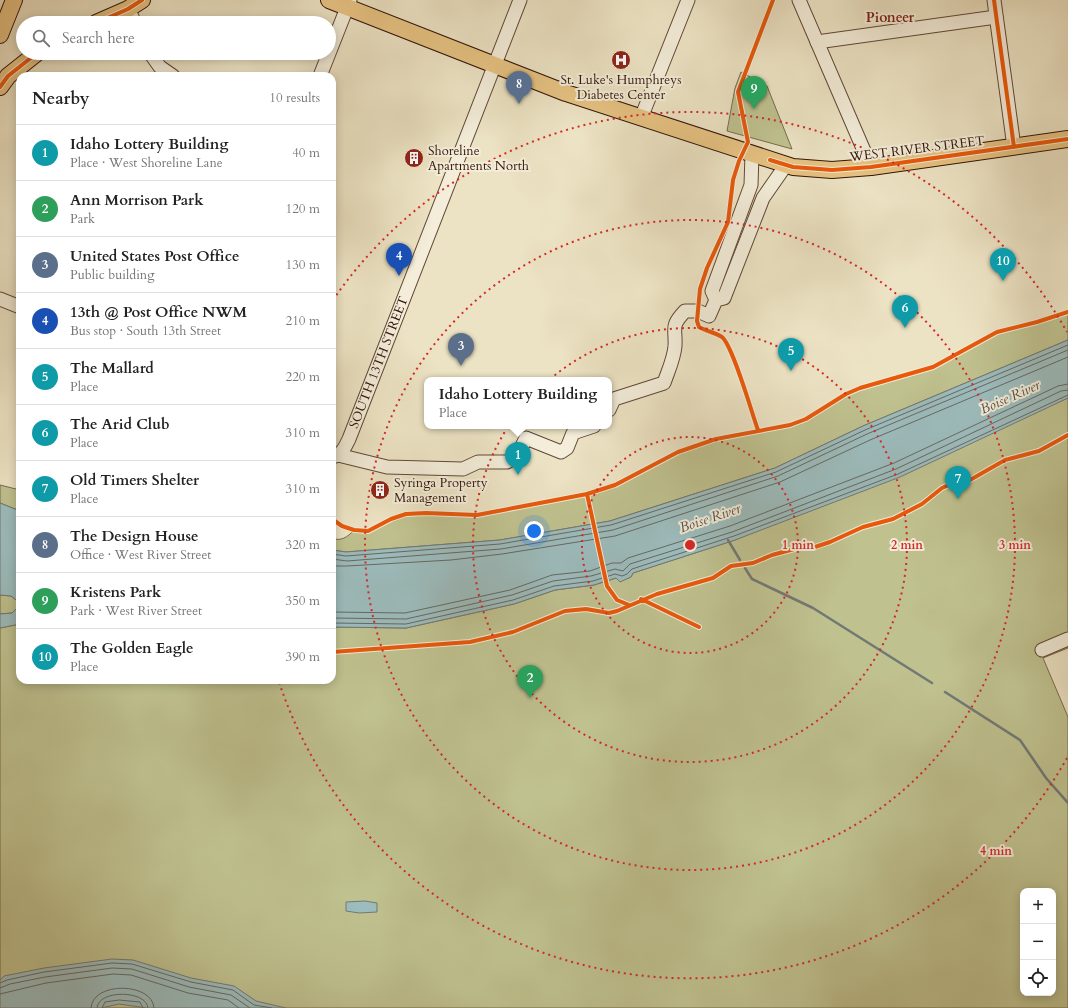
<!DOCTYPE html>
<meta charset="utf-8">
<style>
:root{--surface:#fff;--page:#f2f2f2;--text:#222;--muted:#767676;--line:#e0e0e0;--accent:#7c3aed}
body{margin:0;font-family:Cardo,serif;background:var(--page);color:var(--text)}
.controls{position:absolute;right:12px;bottom:12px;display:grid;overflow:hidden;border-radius:8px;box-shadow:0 2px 10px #0003}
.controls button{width:36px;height:36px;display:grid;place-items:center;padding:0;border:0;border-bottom:1px solid var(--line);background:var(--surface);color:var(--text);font:20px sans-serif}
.you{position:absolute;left:534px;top:531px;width:14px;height:14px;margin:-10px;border:3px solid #fff;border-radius:50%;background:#1a73e8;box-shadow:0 0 0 6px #1a73e833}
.badge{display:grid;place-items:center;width:26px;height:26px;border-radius:50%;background:var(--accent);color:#fff;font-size:13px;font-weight:700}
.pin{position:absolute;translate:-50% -33px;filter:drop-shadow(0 1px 2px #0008)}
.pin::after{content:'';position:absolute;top:21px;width:14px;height:12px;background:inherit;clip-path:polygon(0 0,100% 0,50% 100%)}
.popup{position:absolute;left:424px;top:377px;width:188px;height:52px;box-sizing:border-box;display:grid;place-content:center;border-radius:8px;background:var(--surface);filter:drop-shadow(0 1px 3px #0005);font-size:13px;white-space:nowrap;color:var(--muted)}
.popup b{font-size:15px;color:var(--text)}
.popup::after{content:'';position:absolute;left:50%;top:100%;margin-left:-8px;border:8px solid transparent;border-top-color:var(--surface)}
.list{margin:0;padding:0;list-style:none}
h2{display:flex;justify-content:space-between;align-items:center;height:52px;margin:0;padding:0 16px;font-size:17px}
h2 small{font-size:13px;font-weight:400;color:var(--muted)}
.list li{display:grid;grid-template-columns:26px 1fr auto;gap:12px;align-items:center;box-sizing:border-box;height:56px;padding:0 16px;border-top:1px solid var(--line)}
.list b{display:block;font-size:15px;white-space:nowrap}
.list p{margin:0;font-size:13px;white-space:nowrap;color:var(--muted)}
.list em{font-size:13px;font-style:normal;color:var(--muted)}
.icon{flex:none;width:22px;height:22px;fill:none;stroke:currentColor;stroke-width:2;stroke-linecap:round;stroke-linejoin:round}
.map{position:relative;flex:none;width:1068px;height:1008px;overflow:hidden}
.search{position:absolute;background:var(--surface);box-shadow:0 2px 10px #0003;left:16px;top:16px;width:320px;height:44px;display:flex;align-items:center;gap:10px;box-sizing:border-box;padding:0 14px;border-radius:22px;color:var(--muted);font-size:15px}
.panel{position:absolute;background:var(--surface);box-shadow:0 2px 10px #0003;left:16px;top:72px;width:320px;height:612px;border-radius:12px}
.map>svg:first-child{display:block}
</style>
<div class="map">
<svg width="1068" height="1008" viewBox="0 0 1068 1008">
<rect width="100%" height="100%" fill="#ece3c4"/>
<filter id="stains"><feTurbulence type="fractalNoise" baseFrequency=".005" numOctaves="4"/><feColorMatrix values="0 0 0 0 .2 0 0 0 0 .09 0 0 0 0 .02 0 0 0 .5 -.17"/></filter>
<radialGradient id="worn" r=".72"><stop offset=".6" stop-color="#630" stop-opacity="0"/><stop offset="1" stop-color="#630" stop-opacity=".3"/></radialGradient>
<!-- green -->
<path fill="#bfc18f" stroke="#786a4c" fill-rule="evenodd" d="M741,72L767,86L792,149L727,131L735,88Z
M1068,312V340L863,426L775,468L610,521L500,540L346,552L332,550V538C340,542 348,537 354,530L368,531L391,519L406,514L426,513L477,515L587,494L615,485L678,452L716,439L790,425L806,419L846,394L860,388L933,367L997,332L1037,322Z
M1068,398V648L1043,658L1068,717V1008H0V628L20,624V680H332V627L406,628L514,604L555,590L594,585L616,578L620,581L631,577L633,573L735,540ZM1023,891H1053V993H1023Z
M0,485L20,490V511L0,503Z
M0,595L11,596L20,603V605L12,613L0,614Z"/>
<!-- water -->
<path fill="#9cbcbd" stroke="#727975" d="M1068,340V398L900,477L735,540L633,573L631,577L620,582L616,578L594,585L555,590L514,604L406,628L332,627V550L346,552L500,540L610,521L775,468L863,426Z
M0,503L20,511V603L11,596L0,595Z
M20,605V624L0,628V614L12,613Z
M365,901L377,903V912L359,913L346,911V902Z
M112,959L133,960L191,978L234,986L256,1001L286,1008H147L119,1004L101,1008H0V980L4,976L44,968Z"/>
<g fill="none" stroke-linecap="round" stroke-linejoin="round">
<!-- shore -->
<path stroke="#676863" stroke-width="1" d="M332,554L346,556L500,544L611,525L776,472L865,430L1068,345
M332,559L347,561L501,549L613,530L778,476L867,434L1068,350
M332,566H347L451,560L502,554L615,536L780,482L870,440L1068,357
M332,612L405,613L510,590L552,575L590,571L612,563H621L628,558L730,526L894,463L1058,386L1068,384
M332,618L406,619L512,595L553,581L591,576L615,569L623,571L630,564L732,532L896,469L1061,391L1068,390
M332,623L406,624L513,600L554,586L593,581L615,574L622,576L627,574L632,569L734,536L898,474L1068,395
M0,983L7,980L44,972L112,963L132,964L191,982L233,990L254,1005L272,1008
M0,988L10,984L45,977L112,968L132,969L189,987L231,995L250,1008
M0,994L46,983L113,974L131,975L188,993L228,1000L239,1008
M91,1008C92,981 153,982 154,1008
M97,1008C98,989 147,990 148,1008
M102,1008L105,1002L119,1000L140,1002L143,1008"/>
<!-- stream -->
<path stroke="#727975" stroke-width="2.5" d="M728,540L740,560
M745,568L752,579L813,608L932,683
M945,692L1020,740L1046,778L1068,803"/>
<!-- minor casing -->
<g stroke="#604838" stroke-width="15">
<g id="minor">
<path d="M799,0L871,167"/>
<path d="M994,0L1014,147"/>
<path d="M128,9L135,23"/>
<path d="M817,42L996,17"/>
<path d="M150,53L160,67L173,76"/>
<path d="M320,76L350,0"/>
<path d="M641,118L688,0"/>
<path d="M0,299L20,307"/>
<path d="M716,300L712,291L751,185L752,154"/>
<path d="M609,410L614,399L664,383C668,371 674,359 675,346C676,327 670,327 685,311H698L709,316L716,300L724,298L763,198L786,165"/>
<path d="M338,455L387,467L463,469L478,462H507L517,456L526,438L561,452L567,448L573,433L594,426"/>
<path id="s1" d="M332,457C342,455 345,447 349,439L520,0"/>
<path d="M1042,650L1068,639"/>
</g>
</g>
<!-- major casing -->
<g stroke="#321409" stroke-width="18">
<path id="major" d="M329,0L566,93L793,167L832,170L871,167L1068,139
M96,23L128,9L142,0
M0,35L14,0
M0,87L8,76L37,53"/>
</g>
<!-- minor -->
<use href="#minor" stroke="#f3edd9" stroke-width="13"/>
<!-- major -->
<use href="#major" stroke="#e6c282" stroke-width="16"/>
<!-- cycleway casing -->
<g stroke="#f3edd9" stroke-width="6">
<path id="cycleway" d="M994,0L1014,147
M96,23L128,9L142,0
M0,87L8,76L37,53
M770,160L793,167L832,170L871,167L1068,139
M758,430C752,414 733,346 722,337C716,333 706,331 699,327L697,321L700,289L707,268L728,222L733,180L739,161L748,142L738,92L773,0
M587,494L615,485L678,452L716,439L790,425L806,419L846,394L860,388L933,367L997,332L1037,322L1068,312
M332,519L342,526L354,530L368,531L391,519L406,514L426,513L477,515L587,494L607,586L617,600L629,605
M641,599L699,627
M332,652L470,642L513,632L565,611L586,609L609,613L617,611L657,594L713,578L731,566L753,563L772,555L798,548L815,547L830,542L863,527L893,519L922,504L942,488L951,484L970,480L1005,460L1039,451L1068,435"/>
</g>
<!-- cycleway -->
<use href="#cycleway" stroke="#e8590c" stroke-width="4"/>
</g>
<!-- distance rings -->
<g fill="none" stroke="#d62828" stroke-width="2" stroke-dasharray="2 4">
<circle cx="690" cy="545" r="108"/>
<circle cx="690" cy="545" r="217"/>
<circle cx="690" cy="545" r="325"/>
<path d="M1067 758A433 433 0 0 1 279 682M333 300A433 433 0 0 1 1067 332"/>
</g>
<!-- icons -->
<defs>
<g id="hospital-disc" transform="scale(1)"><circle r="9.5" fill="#8f2418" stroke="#f3edd9"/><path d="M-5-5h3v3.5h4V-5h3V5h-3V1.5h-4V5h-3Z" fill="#fff"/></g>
<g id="building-disc" transform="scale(1)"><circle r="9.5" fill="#8f2418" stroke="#f3edd9"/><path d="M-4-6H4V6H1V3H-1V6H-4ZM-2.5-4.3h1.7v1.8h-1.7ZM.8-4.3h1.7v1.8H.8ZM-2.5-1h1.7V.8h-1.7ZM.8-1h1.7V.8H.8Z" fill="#fff"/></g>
</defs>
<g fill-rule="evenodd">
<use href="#hospital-disc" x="621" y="60"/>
<use href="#building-disc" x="414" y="158"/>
<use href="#building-disc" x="380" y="490"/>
</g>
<g text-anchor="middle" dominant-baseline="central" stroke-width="4" stroke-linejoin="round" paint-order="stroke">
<!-- poi labels -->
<g font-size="13" fill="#321409" stroke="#f3edd9" text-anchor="start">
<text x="621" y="80" text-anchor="middle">St. Luke's Humphreys<tspan x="621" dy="15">Diabetes Center</tspan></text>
<text x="428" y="151">Shoreline<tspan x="428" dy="15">Apartments North</tspan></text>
<text x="394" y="483">Syringa Property<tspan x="394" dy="15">Management</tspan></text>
</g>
<!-- street labels -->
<g font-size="13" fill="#321409" stroke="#f3edd9">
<text transform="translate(917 149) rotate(-7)">WEST RIVER STREET</text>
<text stroke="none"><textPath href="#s1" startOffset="108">SOUTH 13TH STREET</textPath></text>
</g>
<!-- neighbourhood labels -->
<g font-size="14" font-weight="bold" fill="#7a1f14" stroke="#f3edd9">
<text x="890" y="17">Pioneer</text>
</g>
<!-- water labels -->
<g font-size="14" font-style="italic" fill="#574f48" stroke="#f3edd9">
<text transform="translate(1010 397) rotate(-24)">Boise River</text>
<text transform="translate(710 518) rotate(-19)">Boise River</text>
</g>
</g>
<circle cx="690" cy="545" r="6" fill="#d62828" stroke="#f3edd9" stroke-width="2"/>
<g font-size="12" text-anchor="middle" font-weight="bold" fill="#d62828" stroke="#f3edd9" stroke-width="4" stroke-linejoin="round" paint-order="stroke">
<text x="798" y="549">1 min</text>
<text x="907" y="549">2 min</text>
<text x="1015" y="549">3 min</text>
<text x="996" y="855">4 min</text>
</g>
<rect width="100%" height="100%" filter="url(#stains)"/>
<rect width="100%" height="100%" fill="url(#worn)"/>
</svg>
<div class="controls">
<button>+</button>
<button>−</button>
<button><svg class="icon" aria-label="locate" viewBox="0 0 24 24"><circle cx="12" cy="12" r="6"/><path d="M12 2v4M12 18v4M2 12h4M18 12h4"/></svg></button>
</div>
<div class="you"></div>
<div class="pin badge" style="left:518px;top:475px;background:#0f9aa8">1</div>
<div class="popup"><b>Idaho Lottery Building</b>Place</div>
<div class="pin badge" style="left:530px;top:698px;background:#2e9e5b">2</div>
<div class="pin badge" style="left:461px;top:366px;background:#5c6f8a">3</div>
<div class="pin badge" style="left:399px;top:276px;background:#1a4fb4">4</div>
<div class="pin badge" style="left:791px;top:371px;background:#0f9aa8">5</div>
<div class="pin badge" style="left:905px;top:328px;background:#0f9aa8">6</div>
<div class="pin badge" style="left:958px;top:499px;background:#0f9aa8">7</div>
<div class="pin badge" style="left:519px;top:104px;background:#5c6f8a">8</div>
<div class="pin badge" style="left:754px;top:109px;background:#2e9e5b">9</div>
<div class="pin badge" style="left:1003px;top:281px;background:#0f9aa8">10</div>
<div class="search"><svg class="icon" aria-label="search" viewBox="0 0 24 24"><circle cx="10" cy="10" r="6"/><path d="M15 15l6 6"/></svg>Search here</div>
<section class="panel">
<h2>Nearby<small>10 results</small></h2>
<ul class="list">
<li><span class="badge" style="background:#0f9aa8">1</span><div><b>Idaho Lottery Building</b><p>Place · West Shoreline Lane</p></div><em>40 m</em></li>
<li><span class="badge" style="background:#2e9e5b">2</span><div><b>Ann Morrison Park</b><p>Park</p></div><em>120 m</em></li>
<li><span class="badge" style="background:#5c6f8a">3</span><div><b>United States Post Office</b><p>Public building</p></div><em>130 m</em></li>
<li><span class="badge" style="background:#1a4fb4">4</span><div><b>13th @ Post Office NWM</b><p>Bus stop · South 13th Street</p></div><em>210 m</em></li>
<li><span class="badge" style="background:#0f9aa8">5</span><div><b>The Mallard</b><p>Place</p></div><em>220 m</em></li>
<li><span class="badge" style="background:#0f9aa8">6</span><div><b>The Arid Club</b><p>Place</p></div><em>310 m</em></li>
<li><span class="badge" style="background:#0f9aa8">7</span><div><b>Old Timers Shelter</b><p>Place</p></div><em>310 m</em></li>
<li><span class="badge" style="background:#5c6f8a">8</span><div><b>The Design House</b><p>Office · West River Street</p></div><em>320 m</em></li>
<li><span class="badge" style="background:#2e9e5b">9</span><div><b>Kristens Park</b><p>Park · West River Street</p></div><em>350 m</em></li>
<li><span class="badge" style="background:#0f9aa8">10</span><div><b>The Golden Eagle</b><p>Place</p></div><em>390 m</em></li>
</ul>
</section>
</div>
